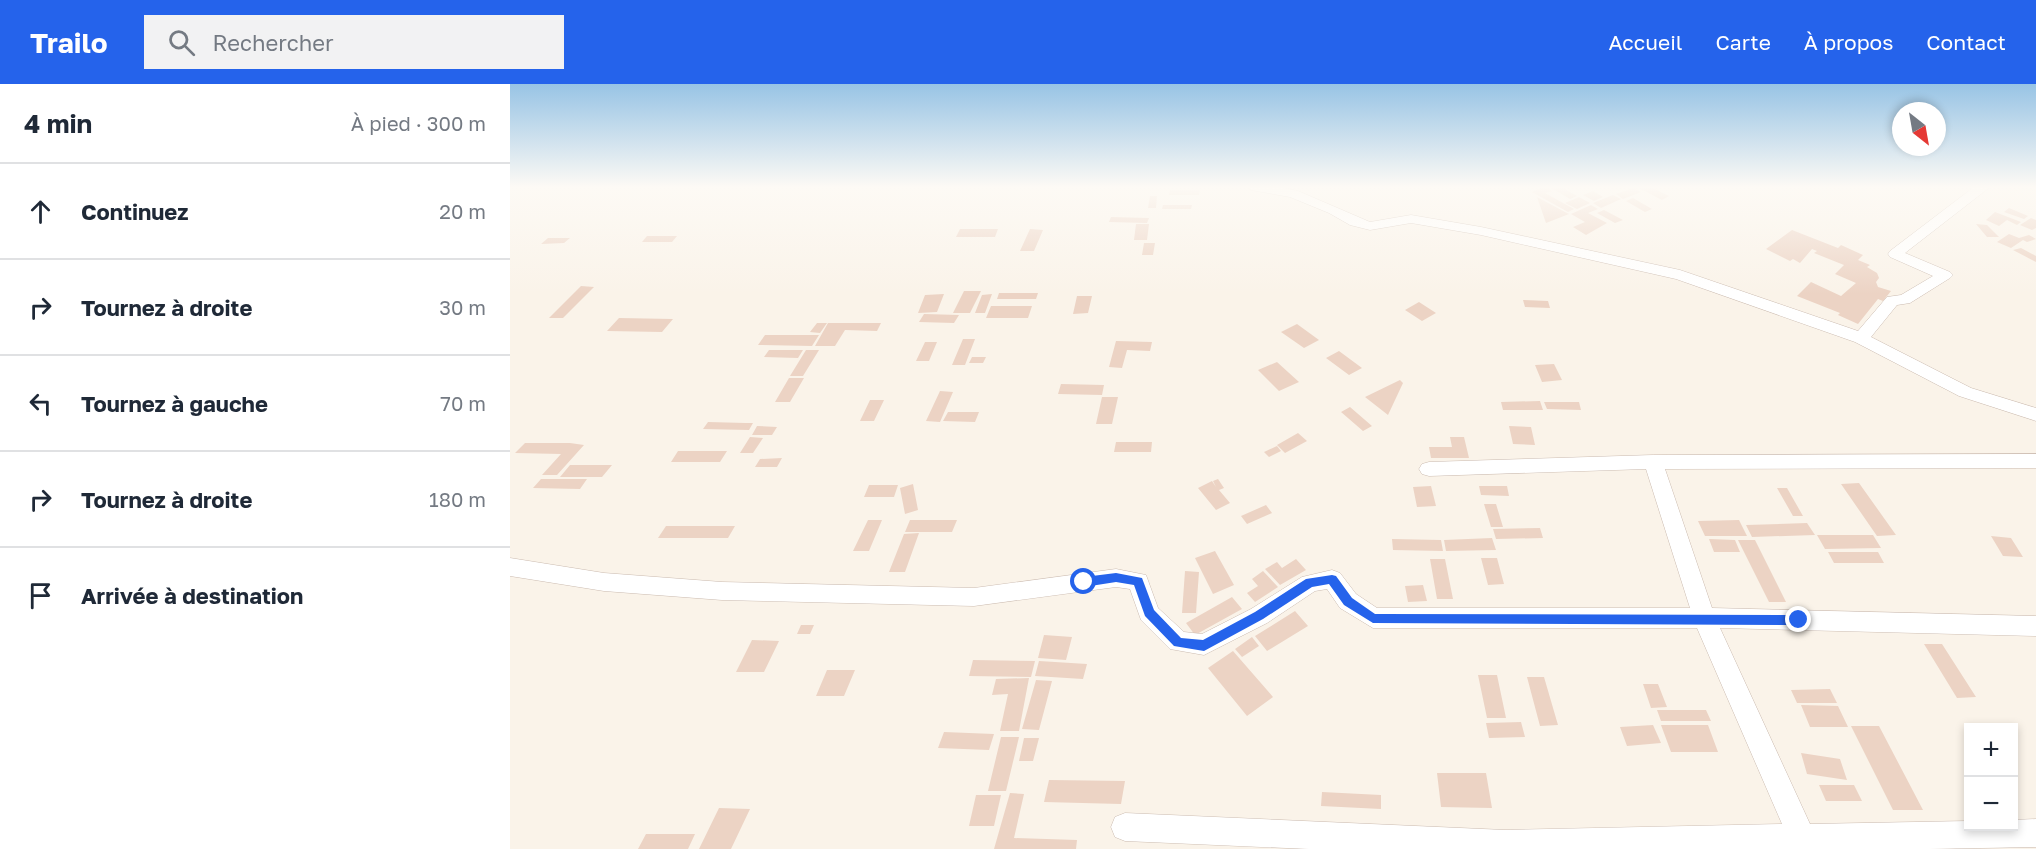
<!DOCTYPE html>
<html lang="fr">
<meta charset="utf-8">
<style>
:root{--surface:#fff;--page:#f2f2f3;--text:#1f2937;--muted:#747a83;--line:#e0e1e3;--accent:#2563eb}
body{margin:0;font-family:"Golos Text",sans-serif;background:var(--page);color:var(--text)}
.controls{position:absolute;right:18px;bottom:18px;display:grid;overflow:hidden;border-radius:0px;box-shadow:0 3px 9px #0003}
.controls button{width:54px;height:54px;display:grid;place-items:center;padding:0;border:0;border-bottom:2px solid var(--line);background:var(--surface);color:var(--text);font:30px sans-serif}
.compass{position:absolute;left:1382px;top:18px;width:54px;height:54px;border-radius:50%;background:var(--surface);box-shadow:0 3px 9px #0003;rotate:149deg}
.stop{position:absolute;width:18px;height:18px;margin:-14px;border:4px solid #2563eb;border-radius:50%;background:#fff}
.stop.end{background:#2563eb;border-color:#fff;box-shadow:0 2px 6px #0008}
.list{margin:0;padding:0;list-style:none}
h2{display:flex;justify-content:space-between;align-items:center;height:78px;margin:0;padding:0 24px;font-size:26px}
h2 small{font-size:20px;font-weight:400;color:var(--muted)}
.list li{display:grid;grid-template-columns:39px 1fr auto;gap:18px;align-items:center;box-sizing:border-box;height:96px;padding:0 24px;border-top:2px solid var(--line)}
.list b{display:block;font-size:22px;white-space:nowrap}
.list em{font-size:20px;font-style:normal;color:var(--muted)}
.icon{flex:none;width:33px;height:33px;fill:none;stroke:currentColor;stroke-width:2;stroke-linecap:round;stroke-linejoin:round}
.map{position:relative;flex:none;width:1526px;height:765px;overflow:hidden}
header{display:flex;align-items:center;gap:36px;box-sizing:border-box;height:84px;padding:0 30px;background:var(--accent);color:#fff}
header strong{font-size:28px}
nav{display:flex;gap:33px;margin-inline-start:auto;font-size:21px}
.search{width:420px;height:54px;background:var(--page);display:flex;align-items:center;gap:15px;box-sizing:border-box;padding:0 21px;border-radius:0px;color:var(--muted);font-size:22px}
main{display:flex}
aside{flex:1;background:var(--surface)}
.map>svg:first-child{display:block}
</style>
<header>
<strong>Trailo</strong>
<div class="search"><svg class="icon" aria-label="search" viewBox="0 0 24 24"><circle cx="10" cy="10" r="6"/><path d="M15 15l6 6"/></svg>Rechercher</div>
<nav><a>Accueil</a><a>Carte</a><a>À propos</a><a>Contact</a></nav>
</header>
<main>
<aside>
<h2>4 min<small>À pied · 300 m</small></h2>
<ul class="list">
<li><svg class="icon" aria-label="ahead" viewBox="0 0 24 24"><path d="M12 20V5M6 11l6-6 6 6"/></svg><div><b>Continuez</b></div><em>20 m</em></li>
<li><svg class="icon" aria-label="right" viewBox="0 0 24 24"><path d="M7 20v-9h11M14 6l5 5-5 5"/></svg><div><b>Tournez à droite</b></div><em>30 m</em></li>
<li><svg class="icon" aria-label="left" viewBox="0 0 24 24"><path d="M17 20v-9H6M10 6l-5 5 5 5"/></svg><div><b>Tournez à gauche</b></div><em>70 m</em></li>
<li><svg class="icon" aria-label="right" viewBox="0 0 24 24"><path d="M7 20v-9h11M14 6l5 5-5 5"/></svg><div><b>Tournez à droite</b></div><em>180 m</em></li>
<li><svg class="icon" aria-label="arrive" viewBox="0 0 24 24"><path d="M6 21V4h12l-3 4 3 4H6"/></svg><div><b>Arrivée à destination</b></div></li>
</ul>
</aside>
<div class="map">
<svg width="1526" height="765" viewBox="0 0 1526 765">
<rect width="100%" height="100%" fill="#faf3e9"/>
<!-- building -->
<path fill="#ecd3c4" d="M1034,103L1042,107L1035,109L1064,125L1058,128L1022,108Z
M1051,103L1067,112L1060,115L1043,105Z
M1127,103H1141L1159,112L1152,116Z
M1123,104L1131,108L1113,115L1106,110Z
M660,106H690L689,111H659Z
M1083,107L1093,113L1084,117L1073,111Z
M1103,111L1111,115L1091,124L1083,119Z
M640,112H647L646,124H638Z
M1027,113L1055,128L1059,130L1036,139Z
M1069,113L1080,119L1067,125L1055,119Z
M1123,114L1142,125L1135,128L1116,117Z
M653,121H682L681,125H652Z
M1081,121L1088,125L1078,129L1097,139L1076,151L1063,143L1075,138L1061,130Z
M1499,124L1518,132L1514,135L1494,128Z
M1094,126L1113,136L1105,139L1087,129Z
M1485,128L1511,138L1507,141L1497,136L1489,142L1476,136Z
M601,133L639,134L637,139L599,138Z
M1521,134L1526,136V144L1522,146L1510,141Z
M626,140H639L637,156H624Z
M1466,140L1477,141L1489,153H1477Z
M450,145H488L485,153H446Z
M520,145L533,146L524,167H510Z
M1282,146L1328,164L1331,161L1353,171L1348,176L1360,181L1357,183L1367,189L1369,194L1366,198L1368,203L1381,207L1373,217L1368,215L1348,240L1328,231L1330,229L1287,212L1301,198L1331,212L1346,199L1325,190L1334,181L1304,169L1307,167L1302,165L1290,179L1283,175L1280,177L1256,165Z
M1499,150L1509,154L1519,151L1526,155L1517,158L1513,156L1501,164L1487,158Z
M137,152H167L162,158H132Z
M38,154H60L54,159L31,160Z
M634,159H645L643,171H632Z
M1511,164L1526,172V178L1503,166Z
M71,202L84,203L53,234H39Z
M454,207H471L460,229H443Z
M489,209H528L526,215H487Z
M434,210L427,228L408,229L415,211Z
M482,210L475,229H465L472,211Z
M567,212H582L578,229L563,230Z
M1013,216L1038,217L1040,224L1015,223Z
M909,218L926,229L912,237L895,226Z
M481,222H522L518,234H476Z
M414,230L449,231L444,239L409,238Z
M109,234L163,235L152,248L97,247Z
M307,239H317L310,249L300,248Z
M318,239H371L367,247L335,246L325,262H305Z
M787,240L809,256L794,264L771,248Z
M255,251H309L302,262L248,261Z
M453,255H465L455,281H442Z
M606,257L642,258L640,267L617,266L612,284L599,283Z
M415,258H427L419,277H406Z
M259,266H293L288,274L254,273Z
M296,266H309L293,292H280Z
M829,267L852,284L839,291L816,274Z
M462,273H476L473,279H459Z
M767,278L789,298L769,307L748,286Z
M1044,280L1052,296L1032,298L1025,281Z
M279,294H294L280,318H265Z
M890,296L893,299L878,331L855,313Z
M551,300L594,301L592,311L548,310Z
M430,307L443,308L430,338L416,337Z
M592,313H608L602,340H586Z
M360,316H374L364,337H350Z
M1030,317L1033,326H993L991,318Z
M1034,318H1069L1071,326L1037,325Z
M840,323L862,342L853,347L831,328Z
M438,328H469L465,338L433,337Z
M198,338L236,339H243L239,346L193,345Z
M247,342L267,343L262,351H242Z
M999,342L1021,343L1025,361L1003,360Z
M788,349L797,357L775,369L767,361Z
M240,353L253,354L243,369H230Z
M940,353H954L959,374H921L919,363H942Z
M606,358H642L641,368H604Z
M15,359H60L74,361L47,391H32L51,370L5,369Z
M767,362L771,367L759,373L754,368Z
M168,367H217L210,378H161Z
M272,374L267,383H245L250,375Z
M60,381H102L92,393H50Z
M31,395H77L70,405L23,404Z
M708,395L714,404L709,406L720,419L706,426L688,404L702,397L706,403L703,397Z
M1349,399L1386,451L1367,452L1331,400Z
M403,400L408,426L395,430L390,404Z
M359,401H388L384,413H354Z
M921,402L926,422L907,423L903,403Z
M969,402H997L999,412L971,411Z
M1267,404H1277L1293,432H1283Z
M974,420H986L993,443H981Z
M756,421L762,429L737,440L731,432Z
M358,436H372L359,467H343Z
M400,436H447L442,448H395Z
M1229,436L1237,452H1195L1188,437Z
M1297,439L1305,451L1242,453L1236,441Z
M156,442H225L218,454H148Z
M1030,444L1033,454L986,455L983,445Z
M409,449L395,488H379L394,450Z
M1307,451H1363L1371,464L1315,465Z
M1481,452L1501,454L1513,473L1493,472Z
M982,454L986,466L936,467L934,456Z
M882,455L931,456L933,467L883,466Z
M1199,455L1225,456L1230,468H1204Z
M1228,456H1245L1276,518H1259Z
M705,467L724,501L703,510L685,474Z
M1318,468H1368L1374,479H1324Z
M971,474H987L994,500L978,501Z
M786,475L796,486L770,501L755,485L767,478L772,484Z
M920,475H935L943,515H927Z
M675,487L689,488L686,529H672Z
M753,487L768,503L745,518L737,509L748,502L742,495Z
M913,501L917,517L898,518L895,502Z
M722,513L732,525L685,551L676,539Z
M785,527L798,542L757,567L745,552Z
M291,541H304L300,550H287Z
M534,551L562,553L556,576L528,574Z
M742,553L749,562L732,573L725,565Z
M242,556L269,557L254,588H226Z
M1414,560H1432L1466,613L1447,614Z
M723,567L763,613L737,632L698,584Z
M463,576L525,577L521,593L459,592Z
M529,577L577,580L573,595L525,592Z
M317,586H345L334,612H306Z
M968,591H987L996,634H977Z
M1017,593H1034L1048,641L1030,642Z
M519,594L509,647H490L498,610L482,611L486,595Z
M526,596L542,597L529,646L512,645Z
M1133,600H1148L1157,623L1141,624Z
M1320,605L1327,619H1287L1281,606Z
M1291,621L1328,622L1338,643H1300Z
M1147,626H1196L1201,637H1151Z
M1011,638L1015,653L979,654L976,639Z
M1143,641L1151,659L1117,662L1110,643Z
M1151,641H1198L1208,668H1161Z
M1341,642H1369L1413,726H1383Z
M434,648L484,650L479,666L428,664Z
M491,653H509L496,707H478Z
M514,654H529L523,677H509Z
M1291,669L1330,675L1337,696L1297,690Z
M927,689H976L982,724L931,723Z
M539,696L615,697L611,720L534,718Z
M1309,701H1344L1352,717H1316Z
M812,708L871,711V725L811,722Z
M500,709L514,710L504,754L567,756L566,765H484Z
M466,711H491L484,742H459Z
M209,724L240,725L221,765H189Z
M136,750H185L178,765H128Z"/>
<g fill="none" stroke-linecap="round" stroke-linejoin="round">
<!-- minor casing -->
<g stroke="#cbbbb0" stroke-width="1">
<path id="minor" d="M739,103H769L788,107L860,138L901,131L971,143L1170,186L1348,247L1377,213L1391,211L1423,192L1380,173L1378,170L1380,167L1464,103H1480L1395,169L1440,188L1443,191L1440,194L1400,219L1387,221L1361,253L1461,304L1526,324V337L1449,312L1345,258L1166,195L971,151L901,139L860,146L840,141L819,129L780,113L741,106Z
M1526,370V384L1155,385L1202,524L1526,532V552L1210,544L1300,740L1458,737V742H1504V736L1526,735V763L1419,765H799L615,757L605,753L601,743L605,733L615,729L995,746L1272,740L1187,544H863L830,524L817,505L805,507L757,539L694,571L660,565L631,536L620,505L606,503L464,522L212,516L94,507L0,492V474L94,489L212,498L464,504L606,485L636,491L648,524L674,548L692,550L741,525L792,493L822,486L830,489L846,510L867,524H1180L1136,385L919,392L912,390L909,385L912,380L919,378L1143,371Z"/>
</g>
<!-- minor -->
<use href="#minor" fill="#fff" fill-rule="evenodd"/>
</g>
<!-- sky -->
<linearGradient id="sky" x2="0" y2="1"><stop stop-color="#98c4e5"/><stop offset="0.49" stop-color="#fdfaf5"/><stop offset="1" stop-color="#fdfaf5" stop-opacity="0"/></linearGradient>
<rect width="1526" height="210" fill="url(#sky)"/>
<!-- route -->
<path fill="#2563eb" d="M606,489L632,494L644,526L671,554L693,556L745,528L796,495L822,491L826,492L842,514L865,530L1289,531L1294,536L1289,541L863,539L834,521L819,500L802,503L753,535L694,567L664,562L635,532L624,501L606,498L574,503L568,498L574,493Z"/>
</svg>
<div class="controls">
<button>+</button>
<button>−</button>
</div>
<svg class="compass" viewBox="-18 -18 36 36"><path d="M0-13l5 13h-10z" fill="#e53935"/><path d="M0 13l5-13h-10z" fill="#747a83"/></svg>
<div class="stop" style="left:574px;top:498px"></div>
<div class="stop end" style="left:1289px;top:536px"></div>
</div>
</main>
